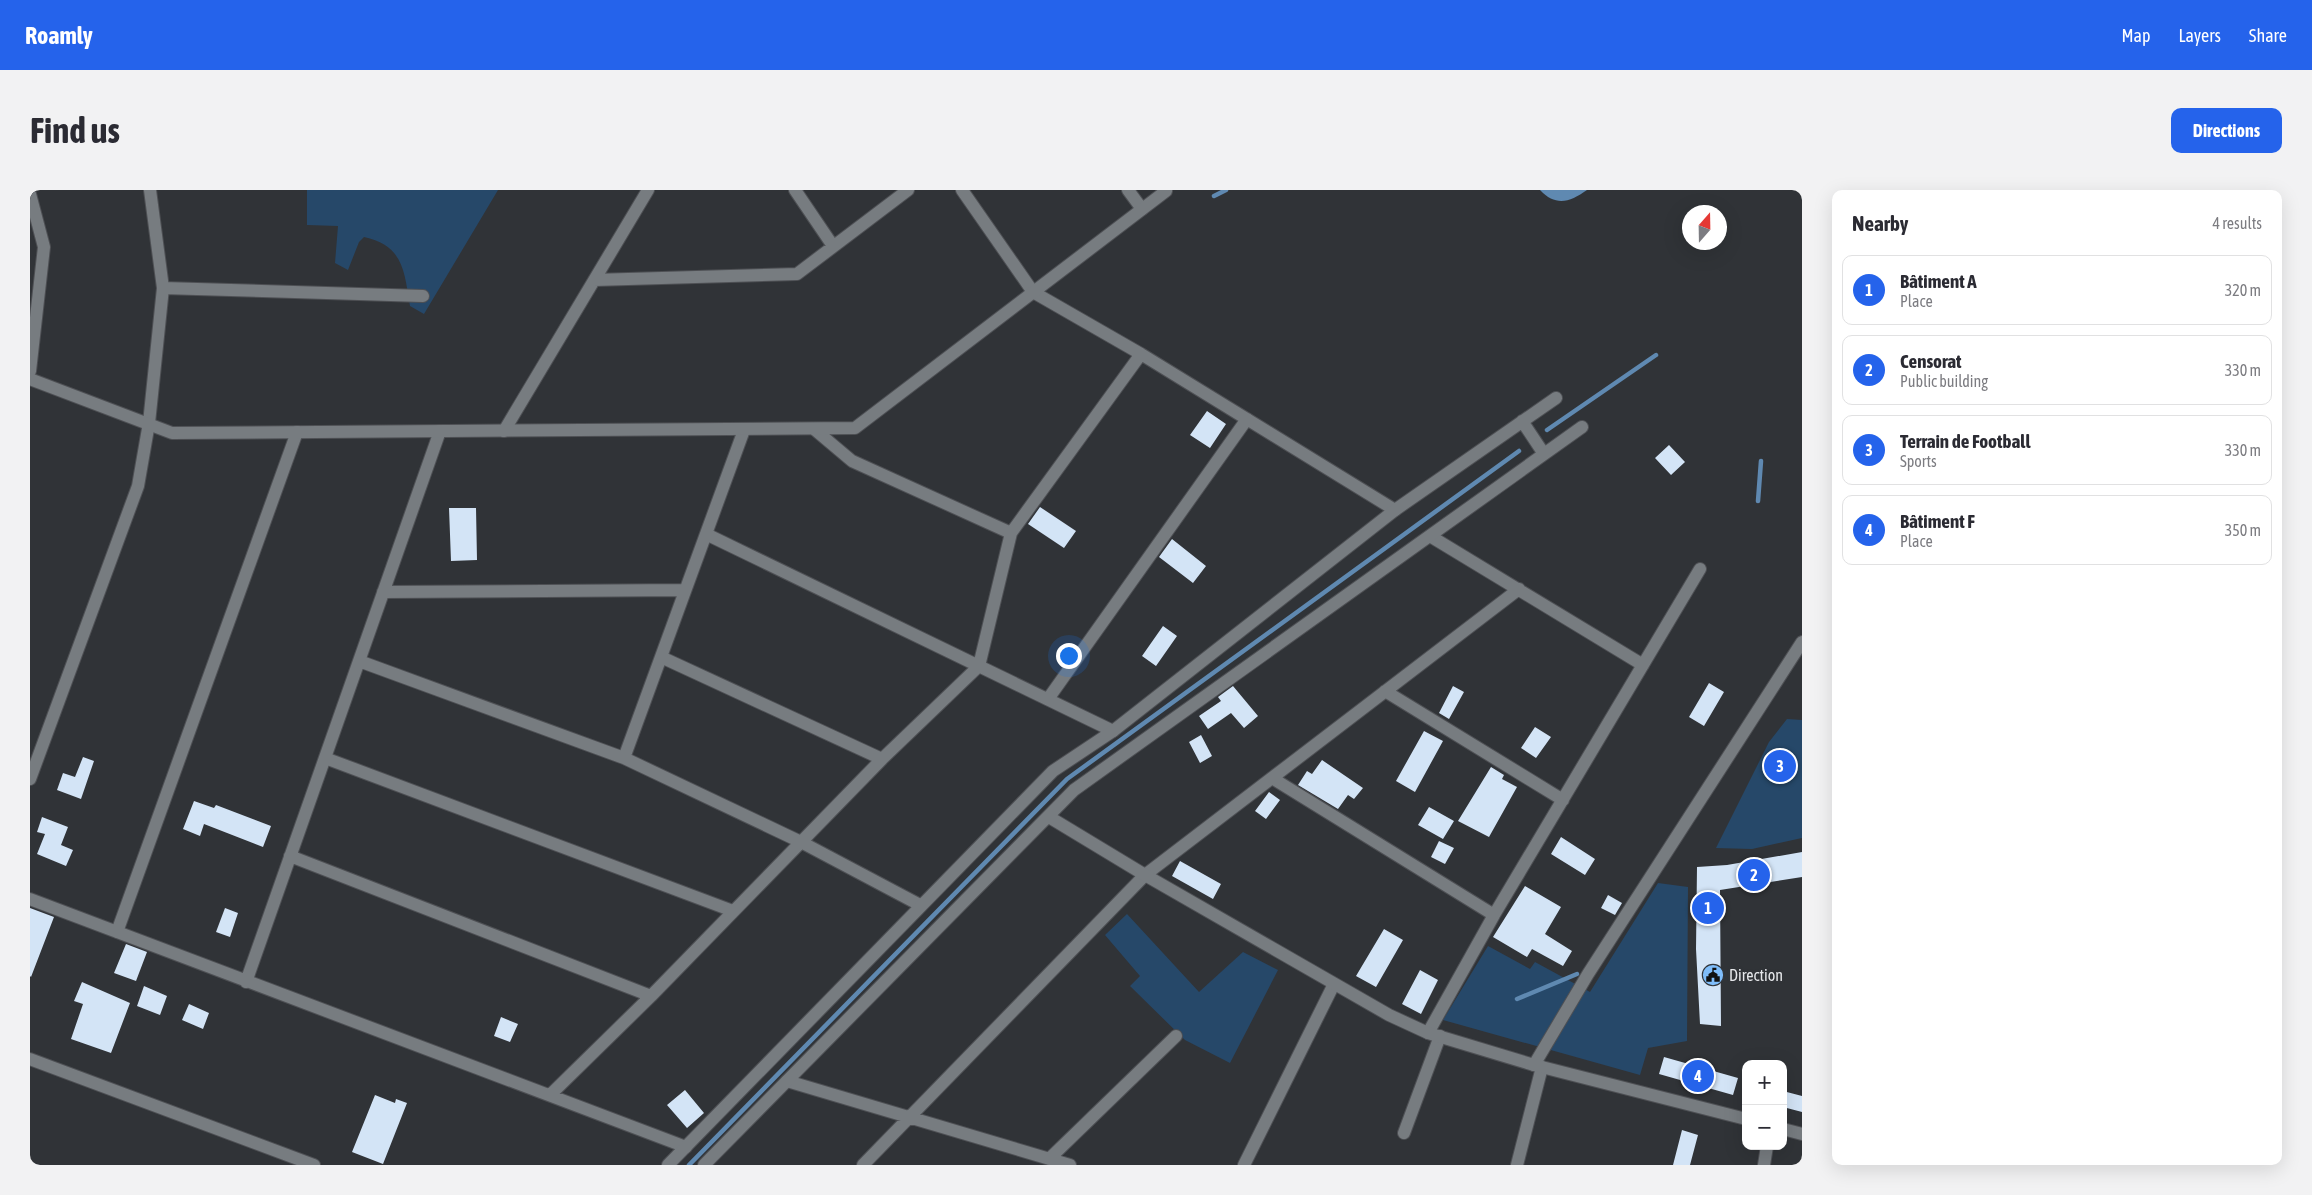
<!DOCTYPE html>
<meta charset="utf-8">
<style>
:root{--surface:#fff;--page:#f2f2f3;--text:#2b2b33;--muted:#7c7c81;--line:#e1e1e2;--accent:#2563eb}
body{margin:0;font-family:"Asap Condensed",sans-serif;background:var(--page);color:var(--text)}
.controls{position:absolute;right:15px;bottom:15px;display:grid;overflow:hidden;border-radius:10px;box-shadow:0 5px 20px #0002}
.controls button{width:45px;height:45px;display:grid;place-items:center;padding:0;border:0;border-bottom:1px solid var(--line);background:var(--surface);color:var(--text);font:25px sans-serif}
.compass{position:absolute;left:1652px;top:15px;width:45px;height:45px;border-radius:50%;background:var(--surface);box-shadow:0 5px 20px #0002;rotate:20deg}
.you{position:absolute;left:1038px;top:465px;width:18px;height:18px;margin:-12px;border:4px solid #fff;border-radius:50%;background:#1a73e8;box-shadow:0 0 0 8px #1a73e833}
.badge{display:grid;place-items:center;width:32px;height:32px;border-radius:50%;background:var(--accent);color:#fff;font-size:16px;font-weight:700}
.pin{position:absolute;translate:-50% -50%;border:2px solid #fff;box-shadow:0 1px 5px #0006}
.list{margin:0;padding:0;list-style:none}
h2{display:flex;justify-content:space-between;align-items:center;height:65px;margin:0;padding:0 20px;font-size:21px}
h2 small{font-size:16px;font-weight:400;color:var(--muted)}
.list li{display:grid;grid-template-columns:32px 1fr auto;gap:15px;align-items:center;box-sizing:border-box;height:70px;margin:0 10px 10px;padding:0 10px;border:1px solid var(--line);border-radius:10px}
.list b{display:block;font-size:19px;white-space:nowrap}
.list p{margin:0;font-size:16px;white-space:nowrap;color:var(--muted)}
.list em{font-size:16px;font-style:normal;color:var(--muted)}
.map{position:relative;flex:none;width:1772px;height:975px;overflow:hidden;border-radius:10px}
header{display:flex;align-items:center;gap:30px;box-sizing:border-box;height:70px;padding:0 25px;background:var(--accent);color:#fff}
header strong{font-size:24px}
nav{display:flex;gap:28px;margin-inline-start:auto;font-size:18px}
.intro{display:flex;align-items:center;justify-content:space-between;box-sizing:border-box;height:120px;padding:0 30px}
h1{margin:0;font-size:35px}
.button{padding:12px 22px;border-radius:10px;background:var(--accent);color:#fff;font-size:18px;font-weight:700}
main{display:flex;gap:30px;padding:0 30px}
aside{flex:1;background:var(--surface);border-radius:10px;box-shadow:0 5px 20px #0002}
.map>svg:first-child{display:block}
</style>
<header>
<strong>Roamly</strong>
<nav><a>Map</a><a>Layers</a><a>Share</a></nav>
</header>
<div class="intro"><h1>Find us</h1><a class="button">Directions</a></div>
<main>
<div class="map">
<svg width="1772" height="975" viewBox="0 0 1772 975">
<rect width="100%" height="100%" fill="#303337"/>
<!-- green -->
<path fill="#264869" d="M277,0H468L394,124L380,116C374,81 374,56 334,47L329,52L318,80L305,73L308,36L277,35Z
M1757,529L1772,530V648L1722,659L1686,658L1739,552Z
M1628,693L1658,697L1657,851L1618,858L1610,885L1413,830L1458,756L1500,779L1505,772L1560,802Z
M1097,724L1169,802L1213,762L1248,780L1200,873L1155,850L1100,796L1110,786L1075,745Z"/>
<!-- water -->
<path fill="#5f89b1" d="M1510,0H1557C1540,12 1526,17 1510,0Z"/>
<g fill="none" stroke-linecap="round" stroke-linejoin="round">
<!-- stream -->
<path stroke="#5f89b1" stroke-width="4.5" d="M1184,6L1196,0
M1517,240L1626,165
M1728,311L1731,271
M1487,809L1547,784
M659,975L1037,589L1489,261"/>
</g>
<!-- building -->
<path fill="#d3e4f6" d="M1177,221L1196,234L1180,258L1160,245Z
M1639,255L1655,272L1641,285L1625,268Z
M1010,317L1046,341L1034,358L998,334Z
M419,318H446L447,370L421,371Z
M1142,349L1176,376L1163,393L1129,367Z
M1133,436L1147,446L1126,476L1112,466Z
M1679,493L1694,502L1674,536L1659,527Z
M1203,496L1228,526L1214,538L1201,523L1178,539L1169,526L1191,511L1188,507Z
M1423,496L1434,502L1419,529L1409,523Z
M1505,537L1521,547L1506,568L1491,558Z
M1394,541L1413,551L1385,602L1366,591Z
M1171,545L1182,566L1170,573L1159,552Z
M53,567L64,571L51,609L27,600L33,583L45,587Z
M1292,570L1333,598L1324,609L1318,605L1308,619L1268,595L1277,581L1282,584Z
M1461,577L1474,585L1472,589L1487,597L1459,647L1428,631Z
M1239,602L1250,610L1236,629L1225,621Z
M164,611L184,618L186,615L241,636L233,657L174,634L170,646L153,639Z
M1399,617L1424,631L1413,649L1388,635Z
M12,627L38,637L31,655L43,660L36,676L7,664L15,644L7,642Z
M1531,647L1565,669L1555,685L1521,664Z
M1409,651L1424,658L1415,674L1401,667Z
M1772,662V687L1690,700L1691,836L1670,834L1666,759L1667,677L1697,675Z
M1150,671L1191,694L1183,709L1142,686Z
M1495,696L1531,717L1515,744L1542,761L1533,776L1502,759L1497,767L1463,747Z
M1578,705L1592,713L1585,725L1571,718Z
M0,718L24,727L1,787L0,786Z
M195,718L208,723L200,747L186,742Z
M1354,739L1373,750L1346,797L1326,786Z
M96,754L117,762L106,791L84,783Z
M1390,780L1408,790L1391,824L1372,814Z
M52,792L100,813L81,863L41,849L53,814L44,811Z
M114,796L137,806L130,825L107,816Z
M159,814L179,823L173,839L152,830Z
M471,827L488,834L480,852L464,846Z
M1634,867L1708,888L1703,905L1629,884Z
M655,900L674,923L657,938L637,915Z
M1753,901L1772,906V922L1753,917Z
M345,905L365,913L366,909L377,913L353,974L322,962Z
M1652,940L1668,945L1660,975H1643Z"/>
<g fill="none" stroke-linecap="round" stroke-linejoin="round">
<!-- street casing -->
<g stroke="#4e5054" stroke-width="14">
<path id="street" d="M765,0L803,56
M932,0L1003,102L1111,164L1365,320
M1098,0L1112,19
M0,4L14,57L0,181
M564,90L767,84L878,0
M133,98L393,106
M784,239L822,271L981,343
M474,241L618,0
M676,344L1083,541
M1400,346L1613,475
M353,402L655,400
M631,467L852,569
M329,471L594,568L771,652L890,715
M1355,501L1533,610
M1018,509L1217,229
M295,568L703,721
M594,568L714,240
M1242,588L1464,725
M0,589L108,296L119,233L133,98L120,0
M260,666L621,806
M0,709L656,957
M87,742L267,242
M216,792L410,241
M1398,843L1464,725L1670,379
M0,869L284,975
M1504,875L1558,784L1772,452
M757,891L1040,975
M520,905L621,806L852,569L949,476L981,343L1111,164
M1374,943L1410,846
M1019,969L1146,846
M833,975L1115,685L1489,399
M1214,975L1304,794
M1487,975L1512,877"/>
</g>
<!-- secondary casing -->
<g stroke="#4e5054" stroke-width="14">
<path id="secondary" d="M0,189L142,243L825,238L1136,1
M1492,231L1514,264
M1019,627L1115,685L1359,825L1398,843L1504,875L1716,929
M1753,939L1772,944
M638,975L1023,581L1083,541L1365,320L1526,208
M674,975L1044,600L1552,237
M1734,975L1737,956"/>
</g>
<!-- street -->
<use href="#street" stroke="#777c80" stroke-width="12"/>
<!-- secondary -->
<use href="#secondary" stroke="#777c80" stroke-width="12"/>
</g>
<!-- icons -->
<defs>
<g id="civic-disc" transform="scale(1.125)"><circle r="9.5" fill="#7fbdfa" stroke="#303337"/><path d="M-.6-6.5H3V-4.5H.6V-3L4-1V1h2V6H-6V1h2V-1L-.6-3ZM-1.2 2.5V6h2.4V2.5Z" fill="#111"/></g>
</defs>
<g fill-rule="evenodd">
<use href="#civic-disc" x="1683" y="785"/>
</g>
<g text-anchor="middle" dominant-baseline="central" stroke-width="5" stroke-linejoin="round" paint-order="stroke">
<!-- poi labels -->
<g font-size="16" fill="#e6e8eb" stroke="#303337" text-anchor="start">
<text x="1699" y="785">Direction</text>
</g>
</g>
</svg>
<div class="controls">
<button>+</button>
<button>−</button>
</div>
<svg class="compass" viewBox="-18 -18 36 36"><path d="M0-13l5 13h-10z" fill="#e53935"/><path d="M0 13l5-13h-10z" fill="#7c7c81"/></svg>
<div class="you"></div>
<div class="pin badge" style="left:1678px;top:718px">1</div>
<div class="pin badge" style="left:1724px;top:685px">2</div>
<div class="pin badge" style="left:1750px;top:576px">3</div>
<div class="pin badge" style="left:1668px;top:886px">4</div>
</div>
<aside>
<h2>Nearby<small>4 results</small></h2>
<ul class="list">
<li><span class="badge">1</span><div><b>Bâtiment A</b><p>Place</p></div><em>320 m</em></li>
<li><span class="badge">2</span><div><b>Censorat</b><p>Public building</p></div><em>330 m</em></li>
<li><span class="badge">3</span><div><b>Terrain de Football</b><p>Sports</p></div><em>330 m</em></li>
<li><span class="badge">4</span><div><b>Bâtiment F</b><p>Place</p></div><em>350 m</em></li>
</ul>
</aside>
</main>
